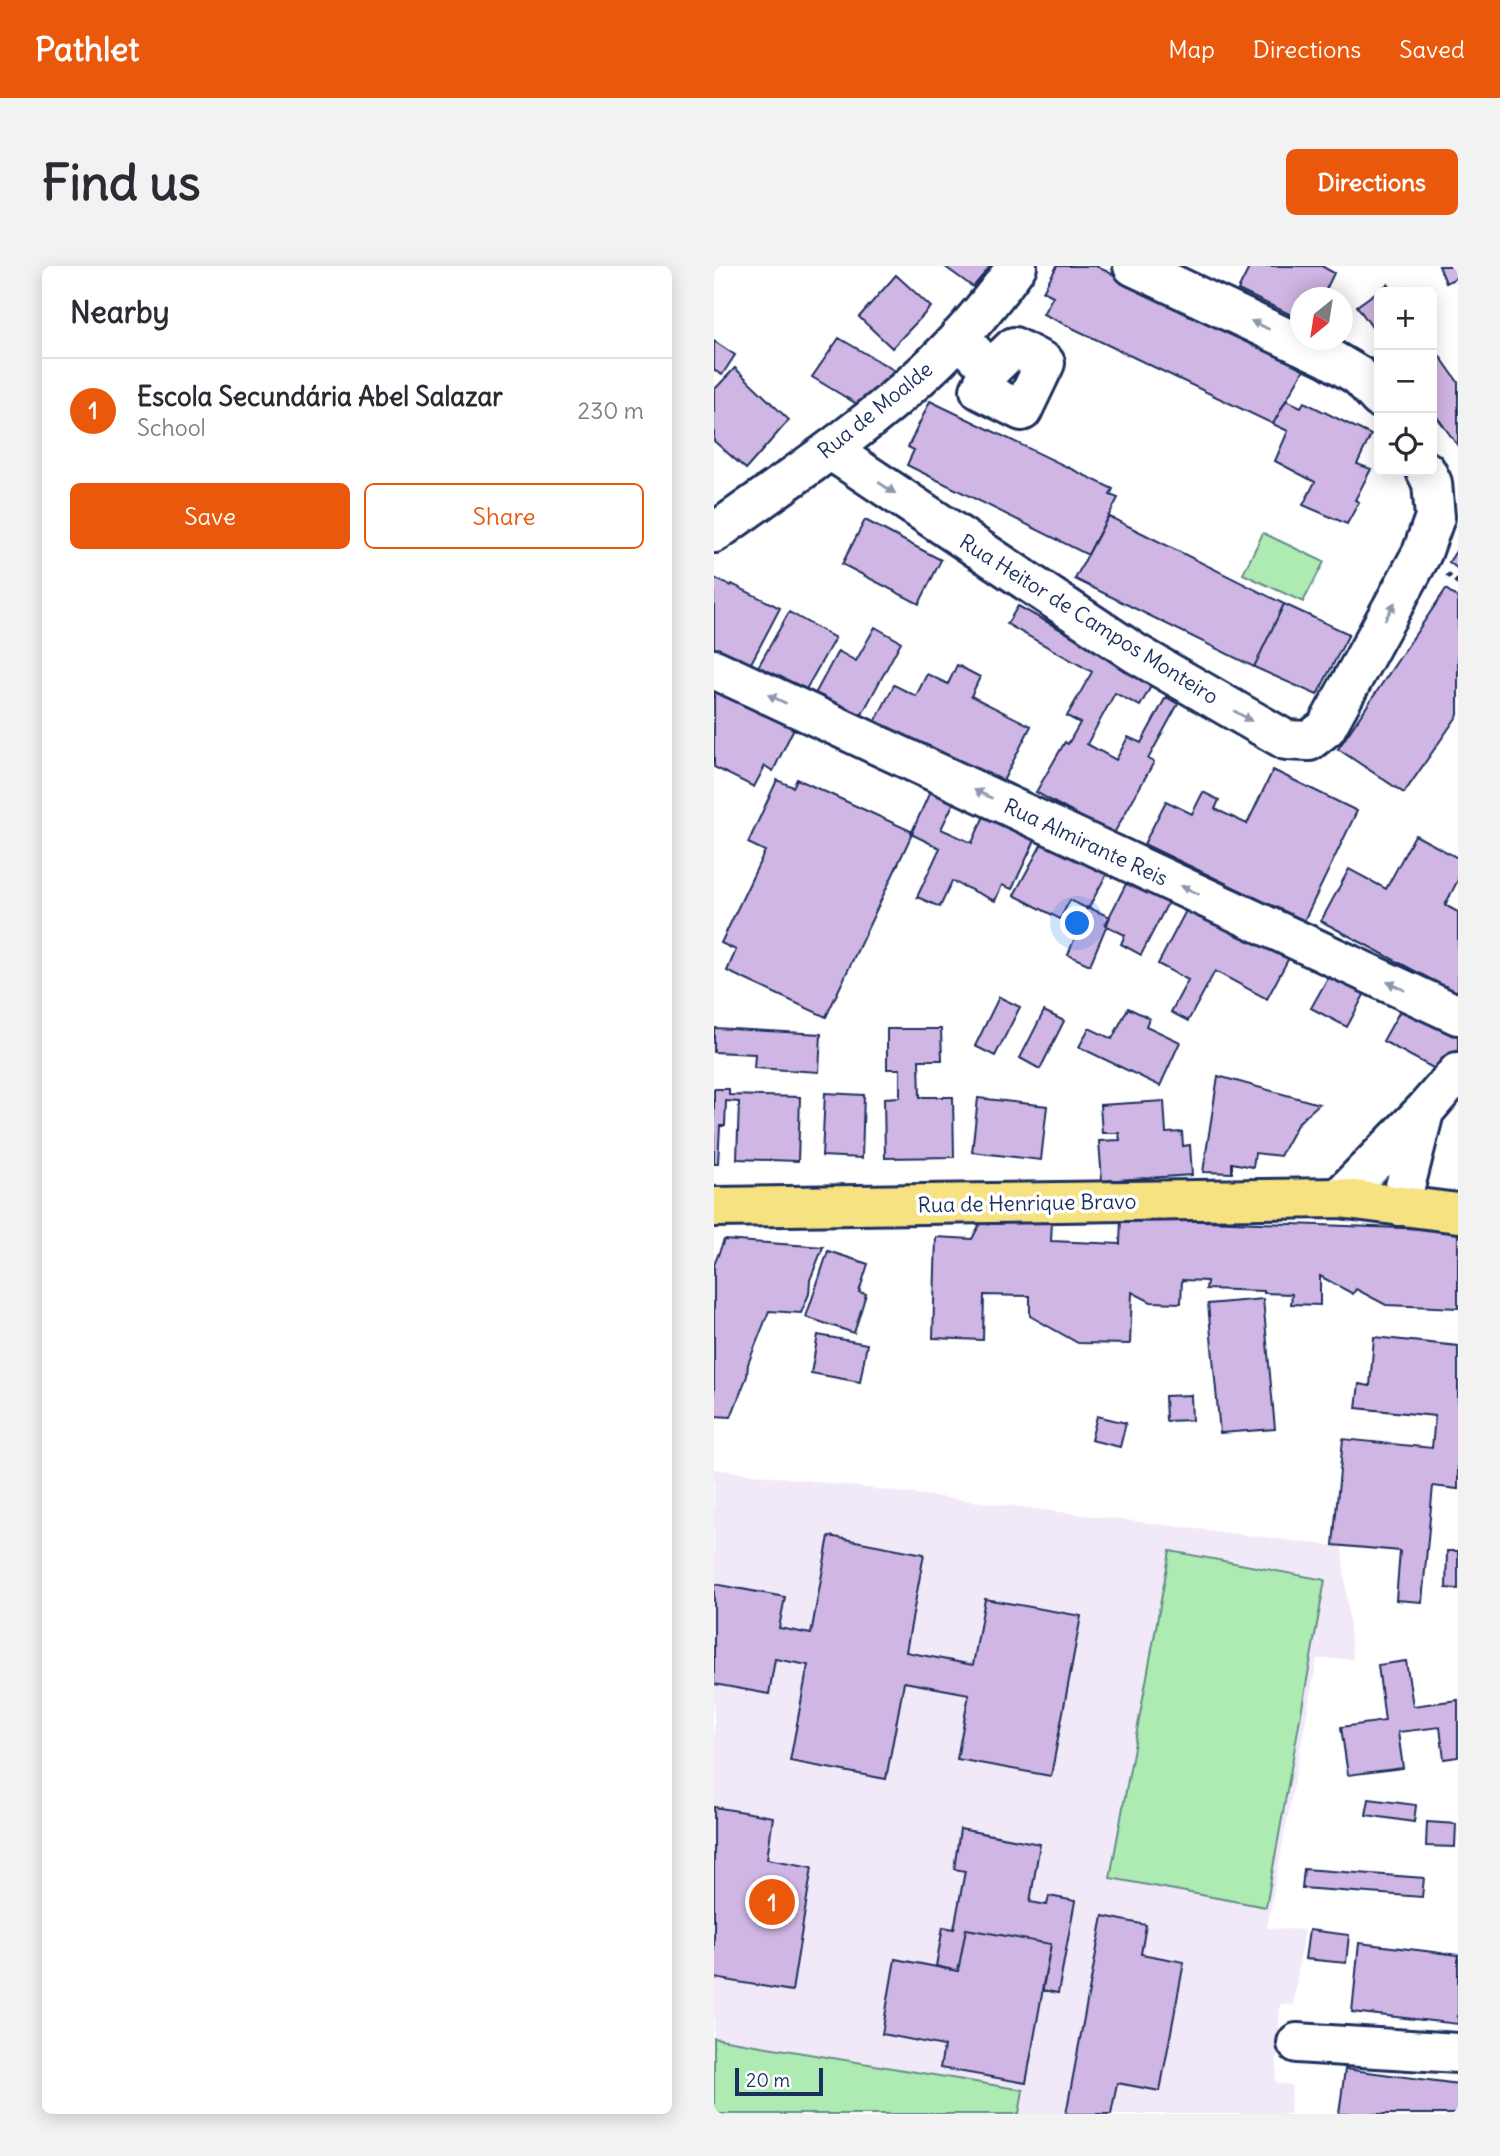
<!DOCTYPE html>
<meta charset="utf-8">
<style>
:root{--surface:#fff;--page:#f2f2f3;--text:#2b2b33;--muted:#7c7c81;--line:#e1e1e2;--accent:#ea580c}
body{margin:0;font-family:Delius,sans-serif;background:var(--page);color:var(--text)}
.controls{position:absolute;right:21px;top:21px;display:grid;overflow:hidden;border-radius:10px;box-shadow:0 4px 18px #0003}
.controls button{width:63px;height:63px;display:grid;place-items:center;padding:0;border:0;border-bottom:2px solid var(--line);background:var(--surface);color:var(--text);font:35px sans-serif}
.compass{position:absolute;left:576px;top:21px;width:63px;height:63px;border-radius:50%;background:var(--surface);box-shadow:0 4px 18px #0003;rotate:210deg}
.scale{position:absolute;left:21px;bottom:18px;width:88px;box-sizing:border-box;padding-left:7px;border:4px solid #1b2f5e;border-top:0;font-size:19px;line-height:24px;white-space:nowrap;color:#1b2f5e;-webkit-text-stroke:5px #fff;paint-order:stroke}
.you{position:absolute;left:364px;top:658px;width:24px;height:24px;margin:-18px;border:5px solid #fff;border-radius:50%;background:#1a73e8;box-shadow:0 0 0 10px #1a73e833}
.badge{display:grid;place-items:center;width:46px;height:46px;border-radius:50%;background:var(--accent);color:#fff;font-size:23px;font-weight:700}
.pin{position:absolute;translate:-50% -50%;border:4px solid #fff;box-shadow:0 2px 7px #0006}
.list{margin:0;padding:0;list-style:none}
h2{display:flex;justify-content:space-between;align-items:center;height:91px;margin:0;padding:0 28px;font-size:30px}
h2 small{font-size:23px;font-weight:400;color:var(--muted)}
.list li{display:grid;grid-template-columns:46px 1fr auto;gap:21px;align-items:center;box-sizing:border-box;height:105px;padding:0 28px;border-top:2px solid var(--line)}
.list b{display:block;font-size:26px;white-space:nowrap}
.list p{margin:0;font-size:23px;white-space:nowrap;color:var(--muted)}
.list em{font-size:23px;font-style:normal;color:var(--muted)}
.actions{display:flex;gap:14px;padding:21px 28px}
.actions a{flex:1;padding:16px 0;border:2px solid var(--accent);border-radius:10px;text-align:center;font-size:24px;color:var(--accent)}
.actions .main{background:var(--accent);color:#fff}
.icon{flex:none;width:38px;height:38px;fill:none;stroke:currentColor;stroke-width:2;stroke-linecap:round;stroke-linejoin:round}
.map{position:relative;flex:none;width:744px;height:1848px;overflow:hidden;border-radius:10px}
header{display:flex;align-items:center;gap:42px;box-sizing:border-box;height:98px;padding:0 35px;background:var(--accent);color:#fff}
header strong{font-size:33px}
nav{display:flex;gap:38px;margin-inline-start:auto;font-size:24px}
.intro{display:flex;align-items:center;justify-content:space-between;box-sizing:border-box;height:168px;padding:0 42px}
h1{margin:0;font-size:49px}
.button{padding:18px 32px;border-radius:10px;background:var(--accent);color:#fff;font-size:24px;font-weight:700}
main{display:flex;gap:42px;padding:0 42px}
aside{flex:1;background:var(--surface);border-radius:10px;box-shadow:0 4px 18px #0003}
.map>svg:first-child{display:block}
</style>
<header>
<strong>Pathlet</strong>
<nav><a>Map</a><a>Directions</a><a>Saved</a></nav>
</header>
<div class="intro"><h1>Find us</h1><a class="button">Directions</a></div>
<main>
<aside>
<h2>Nearby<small></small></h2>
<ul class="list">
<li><span class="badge">1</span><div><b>Escola Secundária Abel Salazar</b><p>School</p></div><em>230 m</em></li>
</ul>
<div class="actions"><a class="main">Save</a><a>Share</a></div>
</aside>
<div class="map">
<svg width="744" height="1848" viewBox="0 0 744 1848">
<rect width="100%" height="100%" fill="#fff"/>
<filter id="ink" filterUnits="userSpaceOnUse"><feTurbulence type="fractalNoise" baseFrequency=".0143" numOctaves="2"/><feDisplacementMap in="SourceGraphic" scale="14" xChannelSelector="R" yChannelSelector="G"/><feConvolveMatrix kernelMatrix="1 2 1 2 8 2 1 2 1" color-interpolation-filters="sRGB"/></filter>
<g filter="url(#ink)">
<!-- built -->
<path fill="#f1e9f7" d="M0,1203L628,1281L639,1393H603L553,1662L590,1664L579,1739L566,1738L562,1817L578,1819L576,1848H0Z"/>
<!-- green -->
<path fill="#adebb2" stroke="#648d88" stroke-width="2" d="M549,267L610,296L589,336L529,308Z
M456,1285L611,1314L552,1641L396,1612Z
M0,1772L309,1824L305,1848H0Z"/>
<!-- building -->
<path fill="#d0b6e4" stroke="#1b2f5e" stroke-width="2" d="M230,0H275L276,1L259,21Z
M343,0H382L590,103L559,158L329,48L339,30L329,25Z
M536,0H609V1L620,7L608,32H586V53L524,24Z
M725,0H744V11L732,17Z
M182,9L217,41L178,82L145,51Z
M674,18L680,26H665V71L643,40Z
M125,72L183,106L143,138L98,111Z
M0,75L21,89L8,109L0,104Z
M718,79L744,116V180L718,144Z
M21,102L75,154L32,203L0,175V124Z
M572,134L587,141L590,136L657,169L643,198L657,203L641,234L645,236L633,258L589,239L601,216L561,195L574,165L559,158Z
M216,135L399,223L396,229L404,232L374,289L193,199L200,184L194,181Z
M394,250L570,338L540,401L361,313Z
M151,254L227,294L205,338L128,298Z
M744,282V303L735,296Z
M0,312L17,320L18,318L66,342L34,403L0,385Z
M732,323L744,332V449L690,527L624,483Z
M570,338L635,368L603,429L540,401Z
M304,340L440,415L426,440L401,427L373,478L402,494L414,471L427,477L452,431L464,438L434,493L440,496L399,569L322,526L351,476L354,478L366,457L353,450L378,406L293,358Z
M75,346L121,372L90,427L44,401Z
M161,361L187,376L146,452L101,428L124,385L142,395Z
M243,399L266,411L257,430L317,460L287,519L161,456L180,419L202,430L213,408L234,418Z
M0,417L82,458L59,505L51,500L40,521L0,501Z
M559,504L643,545L590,655L430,578L452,535L478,548L489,526L505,534L501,543L533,558Z
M83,513L199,566L112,751L13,705L22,684L7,677L51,585L34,577L63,514L79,521Z
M219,519L243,530L227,563L258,577L273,543L325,566L298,623L288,619L281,635L238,615L226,641L203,631L226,582L197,568Z
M333,568L396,602L374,643L356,634L346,653L300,629Z
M701,569L744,592V614L731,639L744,646V728L607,655L635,603L672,623Z
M416,610L457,631L427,689L407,678L411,669L391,659Z
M477,635L577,688L553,733L501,705L474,755L457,746L474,714L444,698Z
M373,641L396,651L376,699L354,689Z
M616,708L651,727L633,761L597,742Z
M285,731L306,741L281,790L261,780Z
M692,734L744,762V787L732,809L669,775Z
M414,742L435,752L432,760L466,776L446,820L365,781L375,762L398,773Z
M330,745L350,755L326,803L306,792Z
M0,762L107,768L105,806L40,802L41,788L0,786Z
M173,763H227L228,794H205L206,831H239L240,891L171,892L170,832L186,831V803H173Z
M504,810L605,838L584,857L566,890L541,887L539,901L518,897V907L489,906Z
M0,823H15V829L86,831L84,895L23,893L25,836L12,835L11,860H6L4,898H0Z
M111,827L150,829L148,892L108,890Z
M264,832L333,840L327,894L258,886Z
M450,835L452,867L468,866L469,880L476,879L478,909L388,915L385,875L406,874L405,867H388L386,839Z
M269,952L338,955L337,975L406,978L407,952L744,964V1042L672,1039L642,1023L639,1028L606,1010V1039L577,1038L578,1028L550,1027V1025L492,1023L493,1015L468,1014L467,1037L437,1036L418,1026L416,1078L364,1077L316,1050V1030L270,1029L269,1074L219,1072L222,971L258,973Z
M10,974L109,981L96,1014L95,1028L87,1047L55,1045L34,1098L33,1110L17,1151L0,1150V999Z
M114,985L154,998L145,1026L152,1028L140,1067L92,1051Z
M549,1033L561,1163L506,1167L494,1038Z
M104,1069L153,1078L146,1116L97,1107Z
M660,1071L744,1080V1223L719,1220L708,1336L682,1334L686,1285L619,1279L629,1173L718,1182L721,1150L642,1142L645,1118L656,1120Z
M477,1129L478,1154L452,1155L451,1130Z
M383,1150L412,1157L406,1181L377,1174Z
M115,1270L210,1288L192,1386L259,1399L271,1333L367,1350L337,1510L243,1493L255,1428L190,1416L172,1513L76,1495L94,1399L61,1393L55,1428L0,1418V1318L71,1331L65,1362L97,1368Z
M733,1285H744V1323L732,1322Z
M692,1395L699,1440L744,1434V1491L730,1493L726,1461L684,1466L689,1502L634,1509L627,1461L671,1455L664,1399Z
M655,1533L702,1539L700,1556L652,1549Z
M0,1541L59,1551L53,1593L98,1601L78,1725L0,1712Z
M713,1556L742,1558L741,1581L712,1580Z
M246,1563L326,1578L316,1636L333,1639L335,1630L361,1635L344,1727L328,1724L337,1678L252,1663L244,1705L222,1700L229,1661L240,1663L251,1605L240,1603Z
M590,1603L710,1612L708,1631L588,1622Z
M389,1650L432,1659L427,1688L470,1696L446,1825L403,1817L397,1848H352Z
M252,1663L337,1678L312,1817L226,1802L230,1780L168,1768L181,1693L244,1705Z
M595,1664L635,1669L632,1697L591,1693Z
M645,1677L744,1689V1758L638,1746Z
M631,1803L744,1818V1848H625Z"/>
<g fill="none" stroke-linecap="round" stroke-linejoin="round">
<!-- minor casing -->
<g stroke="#1b2f5e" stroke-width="44">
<path id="minor" d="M419,0L613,91L645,110L665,132
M245,71L276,104L266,124L308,145L331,97L300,81L276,104
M116,184L421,387L572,474L595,475L612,462L708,287L721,251L718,217L712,205
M0,267C72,215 147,166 212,105C246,74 276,37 303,0
M0,403L744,749
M625,932L711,844L744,806
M686,940L710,846
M583,1777L744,1787"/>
</g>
<!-- major casing -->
<g stroke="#1b2f5e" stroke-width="44">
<path id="major" d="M0,941L625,932L744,947"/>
</g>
<!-- path -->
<path stroke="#1b2f5e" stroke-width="4.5" stroke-dasharray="5 5" stroke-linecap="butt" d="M733,308L744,317"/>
<!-- minor -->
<use href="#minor" stroke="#fff" stroke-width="38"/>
<!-- major -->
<use href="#major" stroke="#f7e281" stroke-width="38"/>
</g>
<!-- one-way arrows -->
<defs><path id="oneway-solid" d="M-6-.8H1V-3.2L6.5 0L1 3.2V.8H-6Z" transform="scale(1.75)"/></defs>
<g fill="#8d97ae">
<use href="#oneway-solid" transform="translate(546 59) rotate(-155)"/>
<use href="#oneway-solid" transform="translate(173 222) rotate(34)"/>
<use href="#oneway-solid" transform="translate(676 345) rotate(-61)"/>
<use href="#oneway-solid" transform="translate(63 433) rotate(-155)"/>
<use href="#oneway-solid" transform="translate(529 450) rotate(30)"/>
<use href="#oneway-solid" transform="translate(269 528) rotate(-155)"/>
<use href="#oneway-solid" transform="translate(476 624) rotate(-155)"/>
<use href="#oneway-solid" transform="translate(682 720) rotate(-155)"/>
</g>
</g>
<g text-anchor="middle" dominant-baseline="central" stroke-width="7" stroke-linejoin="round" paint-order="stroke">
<!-- street labels -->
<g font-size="21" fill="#1b2f5e" stroke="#fff">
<text transform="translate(161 144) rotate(-39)">Rua de Moalde</text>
<text transform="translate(375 353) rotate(32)">Rua Heitor de Campos Monteiro</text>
<text transform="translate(372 576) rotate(25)">Rua Almirante Reis</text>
<text transform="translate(313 937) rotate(-1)">Rua de Henrique Bravo</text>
</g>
</g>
</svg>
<div class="controls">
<button>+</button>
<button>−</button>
<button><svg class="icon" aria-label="locate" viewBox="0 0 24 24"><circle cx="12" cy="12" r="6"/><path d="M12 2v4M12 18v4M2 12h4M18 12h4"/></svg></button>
</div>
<svg class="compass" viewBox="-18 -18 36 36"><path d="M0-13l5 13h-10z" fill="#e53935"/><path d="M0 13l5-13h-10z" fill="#7c7c81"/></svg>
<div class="scale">20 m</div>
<div class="you"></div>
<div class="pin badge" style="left:58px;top:1636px">1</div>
</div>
</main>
